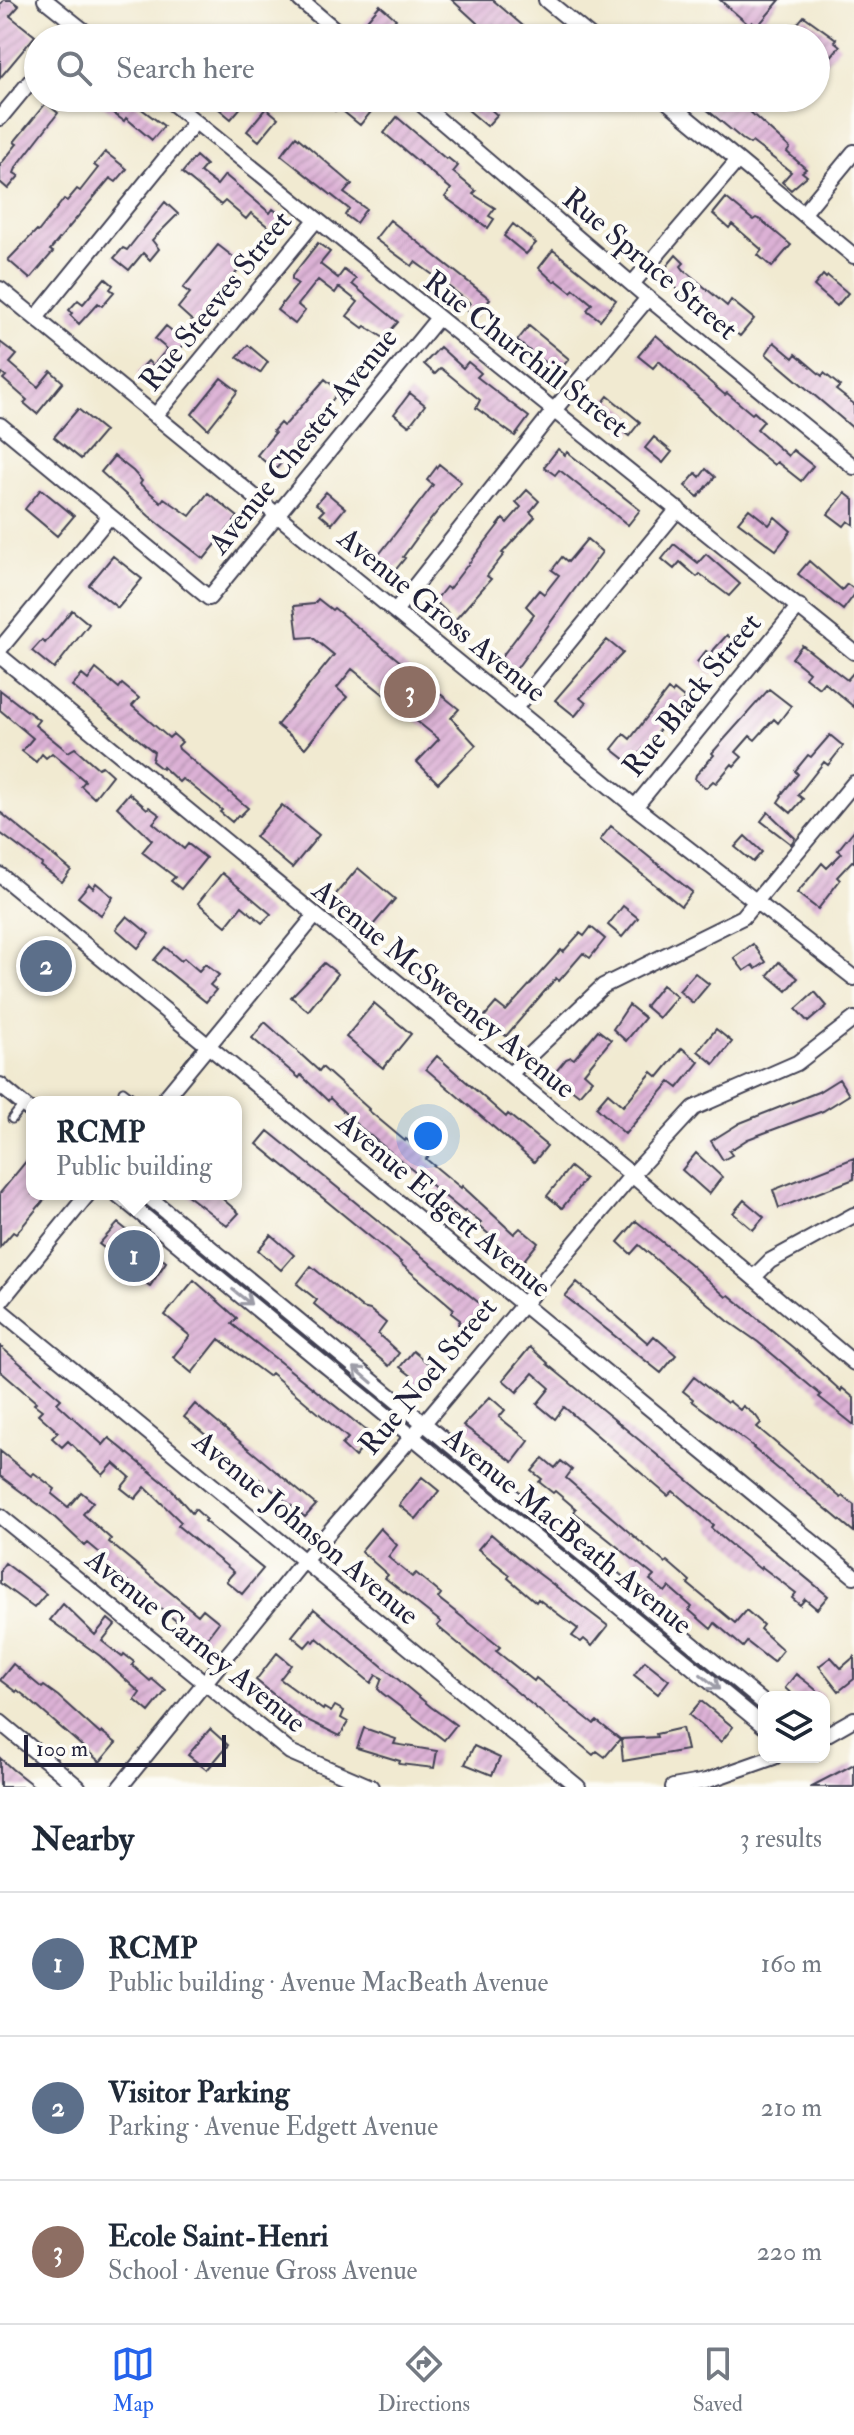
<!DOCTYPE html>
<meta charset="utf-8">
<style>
:root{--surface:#fff;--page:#f2f2f3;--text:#1f2937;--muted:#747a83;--line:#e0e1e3;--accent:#2563eb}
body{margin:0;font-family:"IM FELL Double Pica",serif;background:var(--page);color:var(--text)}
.controls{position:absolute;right:24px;bottom:24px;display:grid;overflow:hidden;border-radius:16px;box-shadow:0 2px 6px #0004}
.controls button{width:72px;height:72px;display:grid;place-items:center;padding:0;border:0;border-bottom:2px solid var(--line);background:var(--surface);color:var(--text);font:40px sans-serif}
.scale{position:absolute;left:24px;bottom:20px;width:202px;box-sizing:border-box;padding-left:8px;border:4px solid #22223b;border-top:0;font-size:22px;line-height:28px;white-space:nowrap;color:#22223b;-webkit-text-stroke:6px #fdfcf7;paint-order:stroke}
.you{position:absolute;left:428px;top:1136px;width:28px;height:28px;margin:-20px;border:6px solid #fff;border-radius:50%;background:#1a73e8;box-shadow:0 0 0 12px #1a73e833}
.badge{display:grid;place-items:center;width:52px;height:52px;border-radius:50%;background:var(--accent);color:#fff;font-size:26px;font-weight:700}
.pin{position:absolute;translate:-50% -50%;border:4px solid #fff;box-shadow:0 2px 8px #0006}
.popup{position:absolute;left:26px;top:1096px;width:216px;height:104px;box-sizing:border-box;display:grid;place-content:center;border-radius:16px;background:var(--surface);filter:drop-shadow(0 2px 6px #0005);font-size:26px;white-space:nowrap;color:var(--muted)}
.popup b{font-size:30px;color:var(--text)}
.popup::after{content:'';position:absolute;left:50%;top:100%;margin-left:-16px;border:16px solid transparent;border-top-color:var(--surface)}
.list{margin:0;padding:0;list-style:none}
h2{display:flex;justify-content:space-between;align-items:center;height:104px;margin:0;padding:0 32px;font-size:34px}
h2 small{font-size:26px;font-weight:400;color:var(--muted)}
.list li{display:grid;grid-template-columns:52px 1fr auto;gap:24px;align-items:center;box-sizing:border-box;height:144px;padding:0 32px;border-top:2px solid var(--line)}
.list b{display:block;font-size:30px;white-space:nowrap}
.list p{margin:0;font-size:26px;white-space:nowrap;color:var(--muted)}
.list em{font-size:26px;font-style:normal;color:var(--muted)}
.icon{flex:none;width:44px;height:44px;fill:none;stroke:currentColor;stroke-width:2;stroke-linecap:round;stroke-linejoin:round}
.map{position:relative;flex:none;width:854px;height:1787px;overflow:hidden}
.search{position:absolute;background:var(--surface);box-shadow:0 2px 6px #0004;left:24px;right:24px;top:24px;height:88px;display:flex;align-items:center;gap:20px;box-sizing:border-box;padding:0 28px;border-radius:44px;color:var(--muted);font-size:30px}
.sheet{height:536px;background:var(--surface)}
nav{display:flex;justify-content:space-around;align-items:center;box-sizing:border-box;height:112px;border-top:2px solid var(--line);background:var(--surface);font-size:22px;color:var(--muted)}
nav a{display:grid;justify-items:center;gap:4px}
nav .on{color:var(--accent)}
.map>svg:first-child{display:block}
</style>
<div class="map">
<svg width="854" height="1787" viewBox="0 0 854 1787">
<defs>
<pattern id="building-hatch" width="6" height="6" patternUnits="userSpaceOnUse" patternTransform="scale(2)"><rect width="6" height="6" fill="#dcb1d5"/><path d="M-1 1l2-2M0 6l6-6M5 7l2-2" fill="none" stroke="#bc98b8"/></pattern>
</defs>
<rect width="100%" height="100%" fill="#fdfcf7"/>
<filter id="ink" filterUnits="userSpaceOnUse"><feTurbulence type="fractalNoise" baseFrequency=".0125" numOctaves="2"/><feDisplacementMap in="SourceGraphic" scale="16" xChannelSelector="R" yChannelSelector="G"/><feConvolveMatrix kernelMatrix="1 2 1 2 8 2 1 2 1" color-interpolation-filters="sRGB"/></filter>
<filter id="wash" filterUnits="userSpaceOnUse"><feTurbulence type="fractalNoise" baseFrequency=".006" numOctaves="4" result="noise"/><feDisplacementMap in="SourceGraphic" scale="32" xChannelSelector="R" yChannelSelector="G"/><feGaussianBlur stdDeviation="1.8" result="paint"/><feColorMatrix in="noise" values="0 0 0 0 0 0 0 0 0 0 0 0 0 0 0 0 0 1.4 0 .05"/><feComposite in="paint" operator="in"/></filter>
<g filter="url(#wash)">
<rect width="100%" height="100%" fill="#f1ead1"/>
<g id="blocks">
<!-- building -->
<path fill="url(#building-hatch)" d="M4,0H11L19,6L10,16L35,36L0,78V5Z
M452,0H493L537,38H506L494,26L488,33Z
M720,0H780L757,27L752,22L749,25Z
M380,5L396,19L386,30L382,26L374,35L363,25Z
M804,16L836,39L834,41L840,46L816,74V38H785Z
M92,98H127L164,126L152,140L126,118L124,121Z
M206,98H234L243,105L231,119Z
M321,98H354L371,112L360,125L339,108L335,111Z
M454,98H478L497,115L487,126Z
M693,98H759L749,111L790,148L787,152L806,169L802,172L807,176L791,190L782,182L791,172L752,142L750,144L742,139Z
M46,103L58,113L17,166L14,173L19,176L8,189L0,182V165L17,144L14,142Z
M266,108L278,118L259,141L247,131Z
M397,117L446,159L448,158L458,166L453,172L476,191L473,194L495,208L489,216L494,219L488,228L445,197L451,189L384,133Z
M296,136L352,184L344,193L366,209L356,223L345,215L349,209L281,155Z
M105,152L127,169L116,182L110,178L50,250L53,252L30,279L8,260L36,231L38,232L64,199L67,201L77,189L80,191L98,168L94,165Z
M196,156L206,165L200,172L217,185L225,175L270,213L273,209L287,220L277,234L251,213L246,219L225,201L221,205L182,173Z
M726,198L753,220L756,218L761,220L791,245L772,267L758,255L762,250L732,224L729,228L713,214Z
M165,202L178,214L152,240L159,249L150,260L143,253L129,270L114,258L123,248L127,250Z
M390,220L490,299L475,318L465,309L470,303L440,280L415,262L412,266L375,239Z
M513,224L536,243L526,254L504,236Z
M318,243L330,252L320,264L338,278L344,270L356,279L352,284L398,322L384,338L365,326L363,328L347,316L358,302L339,287L335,293L318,280L298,305L305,311L295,324L277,310L298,284L292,280V276Z
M218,245L236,259L234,261L240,268L204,312L206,314L197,325L178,308L190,293L183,288Z
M553,250L616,300L600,320L587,310L592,304L574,289L571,292L556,280L554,282L539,268Z
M676,255L684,263L681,266L684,270L727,306L731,300L754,319L740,336L704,307L703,309L697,305L695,307L661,273Z
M823,275L826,278L828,276L848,293L837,306L814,286Z
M105,278L113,285L110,289L114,292L102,306L98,303L79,324L70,315L72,313L69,310L78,300L83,304Z
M166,326L186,342L166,366L168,368L152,385L137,373L148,361L153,366L167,349L155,339Z
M529,326L569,359L554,377L541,366L544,362L517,341Z
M656,335L725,395L727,393L752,414L754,412L764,421L757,429L788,456L793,450L813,466L801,481L777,462L774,465L746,442L659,361L653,368L638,356Z
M0,342L17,355L10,363L38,387L51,371L63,382L37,414L24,403L27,400L3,379L6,376L2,373L0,376Z
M774,342L793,358L796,354L822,376L824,373L840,386L836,390L854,404V429L766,354Z
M248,345L268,362L260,373L237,357Z
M440,347L463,368L468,362L473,366L481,373L477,377L529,417L515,436L476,408L480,400L441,368L435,374L424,364Z
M221,378L238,391L208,429L192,414Z
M325,379L339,391L309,431L275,470L257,455L275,433L273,431L280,423L283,426L287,423Z
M410,393L425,405L409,426L394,414Z
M608,396L640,422L629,436L596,411Z
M78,409L105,431L81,459L54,437Z
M654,437L672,452L663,463L645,448Z
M558,449L565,455L567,452L640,510L628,525L562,472L559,470L555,475L544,467Z
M114,456L133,471L142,481L140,484L161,502L164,498L190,516L208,493L238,517L204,559L149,516L101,472Z
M439,464L461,482L424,528L403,557L405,558L393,573L389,569L387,572L374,561L433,485L427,480Z
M706,469L715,477L698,497L685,486L696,473L700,477Z
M41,489L74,516L57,536L25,509Z
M527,490L539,501L530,512L535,517L502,553L504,554L487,576L491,579L455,620L435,601L446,587L449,589L503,519L507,523L521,507L516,502Z
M326,492L345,508L332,524L320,514L324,510L316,504Z
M845,493L854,500V525L848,521L844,526L828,514Z
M749,509L769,525L775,517L791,531L776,550L738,522Z
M587,539L602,552L514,672L500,659L534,614L526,606L539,590L544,594L559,575L552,570L562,557L568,562Z
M674,544L698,563L706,554L740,584L729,596L700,574L697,577L680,562L674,569L662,559Z
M113,556L142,579L118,608L89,585Z
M809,561L842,590L847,584L854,589V595L843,610L798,574Z
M318,599L332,610L334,608L459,709L451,718L476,745L438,783L417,762L439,739L352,669L337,688L347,697L305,748L277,725L334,655L312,637L298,638L294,606L314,604Z
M72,610L89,624L54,669L32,651L42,640L45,643Z
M727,635L740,646L712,675L697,662L706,651L710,654Z
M607,640L623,653L580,698L586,703L575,716L555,700Z
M802,645L847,680L854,672V707L824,682L819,688L805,677L809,672L792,658Z
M96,669L119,688L122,684L139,698L132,706L169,738L173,734L182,742L178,746L179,749L248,808L240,816L238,815L232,822L220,812L222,810L187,782L182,779L179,782L163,767L162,769L152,761L154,752L72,686L82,675L88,680Z
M769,689L791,706L778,723L774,719L755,740L750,736L736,752L742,757L734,766L732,764L716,783L713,781L706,788L695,779L696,775L714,755L712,753Z
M0,690L39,720L35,725L68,752L75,748L98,768L102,766L112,775L94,798L81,786L85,781L52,753L46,758L42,754L36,762L22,751L33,738L0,710Z
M668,690L672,693L674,690L685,699L631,764L612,749L624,734L630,739Z
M830,735L843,746L828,765L824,762L798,795L803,799L791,813L778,802L782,796L781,795L798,774L795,771L808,755L811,757Z
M129,793L147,809L149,807L160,815L153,823L184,849L188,844L206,858L181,889L171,881L175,877L142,852L152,840L117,807Z
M282,805L319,835L292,868L255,837Z
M0,812L71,870L62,882L41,866L42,864L0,833Z
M768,812L795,838L791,844L761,821Z
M611,826L692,892L681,906L600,840Z
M854,830V862L852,861L837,877L840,880L818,909L797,893L822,863L827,868L842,853L838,850Z
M745,836L762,852L753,862L735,847Z
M358,868L395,899L368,931L331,900Z
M222,873L271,914L262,923L242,906L226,926L198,903Z
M96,883L113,897L101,915L78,897L89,884L93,888Z
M623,906L638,918L622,937L608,925Z
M127,916L149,934L138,948L116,929Z
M591,927L605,939L590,958L583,953L559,981L556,978L506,1036L484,1017L496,1003L506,1011L561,950L563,952L580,933L584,936Z
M753,944L766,962L756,969L753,965L744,971L734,958Z
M165,947L181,961L184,958L199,971L205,964L219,975L210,985L216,990L206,1002L154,960Z
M779,962L798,978L787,991L768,975Z
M324,963L338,974L308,1011L291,997Z
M695,973L709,984L693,1003L679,991Z
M662,985L677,997L659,1018L645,1006Z
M815,992L827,1006L808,1022L796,1009Z
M374,1003L411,1034L383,1068L346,1037Z
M629,1005L645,1018L626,1041L613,1029Z
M265,1022L319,1071L322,1067L369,1109L368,1110L405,1141L406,1139L428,1157L426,1159L461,1188L462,1186L514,1234L520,1228L538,1243L520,1265L501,1249L504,1247L478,1225L481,1223L465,1210L464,1212L356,1124L330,1098L328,1101L301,1075L299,1078L252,1038Z
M716,1029L732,1042L714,1064L698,1051Z
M598,1030L611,1040L584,1073L592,1080L579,1095L553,1075L566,1059L571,1057L574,1059Z
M682,1048L699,1062L678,1088L670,1082L625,1134L596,1107L608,1093L623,1106L652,1072L658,1077Z
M437,1056L506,1117L508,1114L547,1146L534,1162L426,1069Z
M839,1079L849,1095L823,1111L748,1139L729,1151L732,1155L723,1160L711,1141L740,1123L818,1092Z
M268,1131L484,1307L466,1330L458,1324L460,1320L451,1313L454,1309L400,1263L401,1262L257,1144Z
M696,1153L722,1177L709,1194L682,1170Z
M32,1154V1194H49L16,1234L13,1232L0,1247V1193Z
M854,1158V1179L779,1208L773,1190Z
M570,1167L585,1179L562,1208L547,1196Z
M186,1194H217L239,1213L227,1226Z
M744,1200L764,1217L753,1230L733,1213Z
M636,1221L690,1264L726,1297L729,1295L796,1350L841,1391L842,1388L854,1398V1425L819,1397L821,1395L758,1342L728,1321L639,1245L631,1254L618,1242Z
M118,1223L166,1262L150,1286L106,1254L108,1251L99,1244Z
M271,1235L294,1255L281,1270L258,1250Z
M311,1266L362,1308L370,1310L386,1323L378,1334L399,1353L389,1366L314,1304L317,1300L297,1284Z
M194,1280L237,1318L232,1324L373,1436L355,1457L342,1445L348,1438L271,1373L268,1376L219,1339L192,1373L173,1357L190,1336L165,1315Z
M577,1282L648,1343L654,1336L676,1355L661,1373L565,1296Z
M0,1346L61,1399L57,1403L103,1445L109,1438L168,1486L192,1513L195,1509L206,1519L204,1521L263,1569L242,1594L226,1581L234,1572L178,1526L181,1522L145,1487L135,1499L121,1488L130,1477L114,1463L103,1475L68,1441L62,1447L52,1438L58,1432L38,1414L42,1410L34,1404L36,1402L0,1371Z
M530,1347L548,1363L547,1364L828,1596L817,1609L805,1599L800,1605L792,1598L796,1593L762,1567L760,1569L732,1546L711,1528L713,1525L673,1491L668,1496L564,1407L555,1419L537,1404L550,1388L533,1373L517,1392L503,1380Z
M413,1351L436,1370L418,1392L408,1384L413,1377L400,1367Z
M694,1377L727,1403L729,1401L740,1410L743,1406L756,1416L761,1423L757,1427L841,1498L843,1496L854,1505V1532L753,1448L754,1447L692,1401L693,1399L683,1391Z
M490,1397L505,1410L499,1417L529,1441L513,1462L463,1425Z
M195,1404L316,1505L305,1517L184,1417Z
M0,1451L31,1476L34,1473L55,1489L52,1494L68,1507L81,1492L93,1502L83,1514L111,1539L109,1542L198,1615L203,1609L219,1622L203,1643L103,1561L106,1558L88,1543L85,1546L50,1513L0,1476Z
M543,1458L555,1468L561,1461L572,1470L566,1478L665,1563L667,1561L690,1581L688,1584L735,1623L746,1610L763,1625L760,1629L783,1650L773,1662L747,1642L743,1647L715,1623L711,1629L689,1610L692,1607L669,1587L665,1592L650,1580L654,1576L574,1512L576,1509L555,1491L553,1493L539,1482L542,1479L532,1471Z
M422,1477L439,1491L416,1519L399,1505Z
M380,1528L397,1545L388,1557L412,1577L416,1573L441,1594L438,1598L500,1647L496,1651L534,1681L536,1678L594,1724L597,1721L620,1739L605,1757L597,1751L593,1755L437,1626L441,1622L385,1578L388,1575L361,1551Z
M491,1534L522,1561L608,1626L592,1646L584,1639L581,1642L572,1636L578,1629L538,1599L536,1602L508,1578L510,1575L478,1549Z
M5,1563L46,1594L34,1608L0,1583V1570Z
M63,1604L95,1635L108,1619L115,1625L102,1641L122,1657L124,1654L134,1662L132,1665L150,1681L152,1679L166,1691L149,1712L135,1700L140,1693L100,1656L50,1620Z
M314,1609L431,1707L456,1725L444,1740L382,1693L378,1689L382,1678L376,1675L371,1683L317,1638L314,1642L311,1640L305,1647L292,1636Z
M277,1653L291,1665L280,1679L323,1710L324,1708L331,1712L335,1706L344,1711L341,1718L348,1722L340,1736L301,1717L256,1680Z
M831,1657L841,1668L854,1657V1679L839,1691L819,1666Z
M645,1661L669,1680L658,1694L634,1675Z
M13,1664L42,1688L44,1686L58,1696L100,1734L102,1732L116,1743L100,1762L25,1696L17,1690L16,1692L0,1680Z
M796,1674L809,1684L824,1697H795L785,1688Z
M701,1701L733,1727L721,1742L689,1715Z
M364,1728L396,1739L394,1744L437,1751L434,1768L399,1764L400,1761L357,1748Z
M682,1728L687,1750L623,1761L621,1739L657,1737L656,1734Z
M210,1729L228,1745L207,1770L188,1755Z
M474,1746L500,1758L492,1775L465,1764Z
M0,1758L12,1769L35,1787H0Z
M854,1764V1787H810L843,1770Z"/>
</g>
</g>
<g filter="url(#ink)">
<use href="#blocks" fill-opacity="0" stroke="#414052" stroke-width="2"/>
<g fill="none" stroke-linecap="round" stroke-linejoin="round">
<!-- lane casing -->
<g stroke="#414052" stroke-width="11">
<path id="lane" d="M123,1091L137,1102
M12,1119L23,1105"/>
</g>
<!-- street casing -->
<g stroke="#414052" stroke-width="18">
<path id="street" d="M45,0L93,38
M300,0L345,38
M546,0L592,38
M65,38L76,25
M166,98L854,652
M414,98L648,298L854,467
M663,98L854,256
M0,118L38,72
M803,214L854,152
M632,284L738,160
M0,289L635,807L854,978
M36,318L195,122
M155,416L316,220
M0,425L209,598L438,318
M395,611L555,409L648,298
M0,649L109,517
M0,656L632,1175L854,1363
M515,708L678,509
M635,807L799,606
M0,875L854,1576
M509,1075L603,986L743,917L854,783
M0,1085L32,1112
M162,1102L314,917
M117,1194L764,1726
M145,1194L764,1703
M754,1277L770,1261L854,1215
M0,1302L88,1194
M0,1310L578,1787
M0,1516L290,1752L371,1787
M0,1722L78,1787
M824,1736L854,1719
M120,1787L297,1569L423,1424L632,1175L694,1108L797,1063L854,1019
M673,1787L706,1781L774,1757"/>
</g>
<!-- lane -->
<use href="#lane" stroke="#fff" stroke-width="7"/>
<!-- street -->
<use href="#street" stroke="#fff" stroke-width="14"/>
</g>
<!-- one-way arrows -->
<defs><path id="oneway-shaft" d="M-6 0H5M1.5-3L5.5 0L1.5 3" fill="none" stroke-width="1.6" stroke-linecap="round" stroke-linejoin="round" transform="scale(2)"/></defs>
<g stroke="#9c9ca7">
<use href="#oneway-shaft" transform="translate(242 1297) rotate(39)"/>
<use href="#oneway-shaft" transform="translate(363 1375) rotate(-140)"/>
<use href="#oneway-shaft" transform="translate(710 1682) rotate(39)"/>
</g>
</g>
<g text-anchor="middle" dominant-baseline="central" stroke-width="8" stroke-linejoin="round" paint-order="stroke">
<!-- street labels -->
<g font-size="30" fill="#22223b" stroke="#fdfcf7">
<text transform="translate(650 264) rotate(40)">Rue Spruce Street</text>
<text transform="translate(216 301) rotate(-51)">Rue Steeves Street</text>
<text transform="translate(526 354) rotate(38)">Rue Churchill Street</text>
<text transform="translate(303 441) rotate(-51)">Avenue Chester Avenue</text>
<text transform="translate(442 615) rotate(39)">Avenue Gross Avenue</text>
<text transform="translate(692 695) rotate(-51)">Rue Black Street</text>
<text transform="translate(444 989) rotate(39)">Avenue McSweeney Avenue</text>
<text transform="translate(444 1205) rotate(40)">Avenue Edgett Avenue</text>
<text transform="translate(428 1376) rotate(-50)">Rue Noel Street</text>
<text transform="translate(306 1528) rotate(40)">Avenue Johnson Avenue</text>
<text transform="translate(568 1531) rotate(39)">Avenue MacBeath Avenue</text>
<text transform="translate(196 1641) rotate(39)">Avenue Carney Avenue</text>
</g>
</g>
</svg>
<div class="controls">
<button><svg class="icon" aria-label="layers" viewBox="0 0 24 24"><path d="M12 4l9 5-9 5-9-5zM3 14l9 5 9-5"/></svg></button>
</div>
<div class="scale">100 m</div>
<div class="you"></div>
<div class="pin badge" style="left:134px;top:1256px;background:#5c6f8a">1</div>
<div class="popup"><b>RCMP</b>Public building</div>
<div class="pin badge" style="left:46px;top:966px;background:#5c6f8a">2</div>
<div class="pin badge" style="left:410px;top:692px;background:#8d6e63">3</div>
<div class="search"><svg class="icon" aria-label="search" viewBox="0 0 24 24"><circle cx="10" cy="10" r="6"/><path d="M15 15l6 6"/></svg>Search here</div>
</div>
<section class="sheet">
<h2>Nearby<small>3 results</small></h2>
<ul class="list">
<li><span class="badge" style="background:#5c6f8a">1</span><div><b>RCMP</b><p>Public building · Avenue MacBeath Avenue</p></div><em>160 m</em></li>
<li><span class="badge" style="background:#5c6f8a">2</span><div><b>Visitor Parking</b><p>Parking · Avenue Edgett Avenue</p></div><em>210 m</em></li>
<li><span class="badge" style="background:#8d6e63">3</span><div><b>Ecole Saint-Henri</b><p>School · Avenue Gross Avenue</p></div><em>220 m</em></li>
</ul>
</section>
<nav>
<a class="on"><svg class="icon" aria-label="map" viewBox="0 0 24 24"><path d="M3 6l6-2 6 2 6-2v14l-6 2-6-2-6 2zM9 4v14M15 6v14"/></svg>Map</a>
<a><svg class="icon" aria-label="directions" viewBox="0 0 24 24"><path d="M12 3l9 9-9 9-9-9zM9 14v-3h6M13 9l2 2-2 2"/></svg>Directions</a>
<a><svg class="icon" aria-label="saved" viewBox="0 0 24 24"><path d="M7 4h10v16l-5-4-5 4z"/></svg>Saved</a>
</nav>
